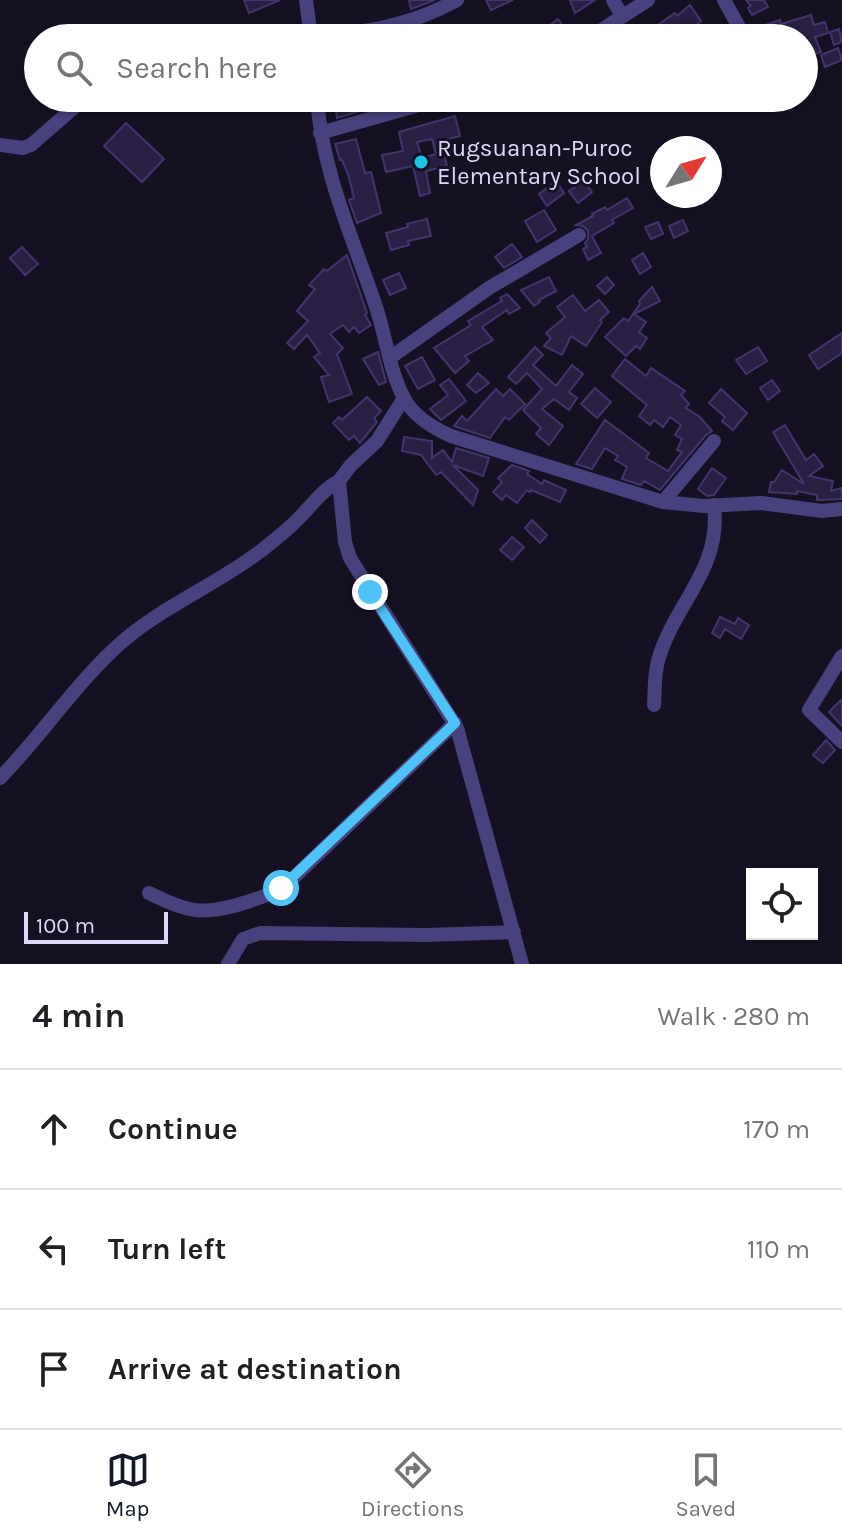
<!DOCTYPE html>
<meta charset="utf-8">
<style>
:root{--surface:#fff;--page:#f2f2f2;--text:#202124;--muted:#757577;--line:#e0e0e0;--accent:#111827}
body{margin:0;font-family:Karla,sans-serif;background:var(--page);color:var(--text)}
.controls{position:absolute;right:24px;bottom:24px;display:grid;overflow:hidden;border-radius:0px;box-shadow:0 2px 6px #0004}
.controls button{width:72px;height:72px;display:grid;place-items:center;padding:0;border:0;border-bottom:2px solid var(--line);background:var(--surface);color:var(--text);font:40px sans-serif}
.compass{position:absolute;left:650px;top:136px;width:72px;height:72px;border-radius:50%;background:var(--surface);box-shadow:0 2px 6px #0004;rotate:53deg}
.scale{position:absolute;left:24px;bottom:20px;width:144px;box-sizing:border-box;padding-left:8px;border:4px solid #ded7fb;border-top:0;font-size:22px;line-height:28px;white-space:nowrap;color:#ded7fb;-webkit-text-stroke:6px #151123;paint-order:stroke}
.stop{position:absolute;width:24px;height:24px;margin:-18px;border:6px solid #4fc3f7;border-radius:50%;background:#fff}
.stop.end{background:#4fc3f7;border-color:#fff;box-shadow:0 2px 8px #0008}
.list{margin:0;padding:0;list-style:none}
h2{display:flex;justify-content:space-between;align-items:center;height:104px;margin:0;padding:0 32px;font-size:34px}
h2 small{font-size:26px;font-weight:400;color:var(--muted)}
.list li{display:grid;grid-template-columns:52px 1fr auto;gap:24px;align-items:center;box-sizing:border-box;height:120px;padding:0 32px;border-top:2px solid var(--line)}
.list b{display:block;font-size:30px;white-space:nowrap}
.list em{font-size:26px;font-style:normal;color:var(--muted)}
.icon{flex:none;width:44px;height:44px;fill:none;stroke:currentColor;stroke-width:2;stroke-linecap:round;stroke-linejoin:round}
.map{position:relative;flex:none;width:842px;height:964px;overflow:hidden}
.search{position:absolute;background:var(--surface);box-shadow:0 2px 6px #0004;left:24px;right:24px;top:24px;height:88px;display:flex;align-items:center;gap:20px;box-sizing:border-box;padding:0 28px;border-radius:44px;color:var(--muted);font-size:30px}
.sheet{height:464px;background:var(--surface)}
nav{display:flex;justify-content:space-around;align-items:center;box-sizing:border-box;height:112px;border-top:2px solid var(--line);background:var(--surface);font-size:22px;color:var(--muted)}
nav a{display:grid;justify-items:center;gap:4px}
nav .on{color:var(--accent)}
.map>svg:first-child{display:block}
</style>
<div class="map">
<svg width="842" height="964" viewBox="0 0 842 964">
<rect width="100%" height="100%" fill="#151123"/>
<!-- building -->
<path fill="#281f42" stroke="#42346c" stroke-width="2" fill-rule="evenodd" d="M244,0H280L249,13Z
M409,0H435L411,9Z
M486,0H513L491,10Z
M570,0H595L575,13Z
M746,0H764L768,7L752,15L748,8L751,6Z
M690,5L701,21L695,27L676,38H639L675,13L677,16Z
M811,15L814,25L825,22L828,33L815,37L821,52L804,58V38H766L762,26L780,20L781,24Z
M558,19L567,31L559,38H554L546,28Z
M839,29L842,42L834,45L830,32Z
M838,48L842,60L825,67L821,55Z
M369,100L370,108L337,118L335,103Z
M455,116L460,136L440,141L447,166L426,171L430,193L420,196L413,166L386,172L382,155L403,151L399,132ZM432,139L436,154L422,158L417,142Z
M126,123L164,159L142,182L104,146Z
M356,139L365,173L371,172L381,213L357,223L349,200L354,198L348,174L342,160H340L335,144Z
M556,181L564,193L547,206L539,194Z
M584,181L592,192L578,203L569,191Z
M627,198L633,208L612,220L614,223L592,236L601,253L588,260L583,249L587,247L585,243L588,239V231L583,226L576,225L593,216L592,214L605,207L607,210Z
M544,210L556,230L537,242L525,221Z
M427,219L431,236L408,241L409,245L391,250L386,233L408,227L407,224Z
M683,220L688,231L674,238L669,226Z
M658,222L663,234L651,239L645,227Z
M512,244L522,257L504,268L495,257Z
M22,247L38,264L25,275L10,258Z
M643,253L651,267L640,274L632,260Z
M347,255L367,313L365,315L371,325L359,333L354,327L349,332L343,325L330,334L343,348L337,354L352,394L329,402L321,377L329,375L314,357L320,353L307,335L294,349L287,343L308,321L297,311L315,289L309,285L324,269L327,271Z
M399,273L406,288L390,295L383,280Z
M549,277L556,291L539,300L540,302L534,306L521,290Z
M607,277L614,285L605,294L597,286Z
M652,287L660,301L634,314L646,322L639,332L647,338L640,349L636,346L626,356L605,337L624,318L628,321L640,304L639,301Z
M507,294L520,308L509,314L507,310L482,327L493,340L465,356L469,361L455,373L434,348L471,325L468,321L502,301L500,298Z
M573,295L585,311L599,300L609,312L600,320L602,322L586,346L571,336L562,355L544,346L551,338L546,333L565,317L557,307Z
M842,333V353L818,369L809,355Z
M535,347L543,355L533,365L556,386L572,365L583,374L569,392L577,398L569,410L554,399L542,409L563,426L549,445L536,434L541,428L523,410L542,389L527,373L516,384L508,377Z
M758,347L767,361L746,374L736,360Z
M378,352L386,382L379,385L363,359Z
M422,357L435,380L418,389L405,366Z
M625,359L646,376L651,368L685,391L681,395L689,404L686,408L700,417L712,431L706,435L660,490L644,481L641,485L622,479L627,467L615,460L618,456L605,448L592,469L576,464L605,420L649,453L646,458L668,471L682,452L677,450L682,439L675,435L681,425L670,417L663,427L654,420L650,425L639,416L647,405L612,376Z
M478,373L489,383L476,393L467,385Z
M449,379L466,401L441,420L430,409L448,395L440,385Z
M772,380L780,391L768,400L760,388Z
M595,388L611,402L597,418L581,404Z
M496,389L503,396L510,389L525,404L509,420L505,417L490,438L454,426L462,416L467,421Z
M721,389L747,413L733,430L722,421L725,417L709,403Z
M367,397L381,411L374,418L377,422L360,443L354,436L349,440L333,423L339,417L342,420Z
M785,425L806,460L814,454L823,466L809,476L833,481L831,491L842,488V499L817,500V495L797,491V494L769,492L771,482H774L782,470L804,484L773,432Z
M404,437L432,441V458L443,450L452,462L456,448L489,458L483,476L453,465L478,490L473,505L441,472L436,475L421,455L402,451Z
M512,465L529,471L527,474L542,484L544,480L566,490L560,502L531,490L530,492L527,490L517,503L506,495L502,500L493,492L502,482L498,478Z
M712,468L726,478L714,495L707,496L698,489Z
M532,520L547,535L540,543L525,528Z
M512,537L524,547L512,560L500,550Z
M720,617L735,624L738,618L749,625L741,639L725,629L720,638L712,633Z
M842,699V726L829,712Z
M826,740L835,750L823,763L813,755Z"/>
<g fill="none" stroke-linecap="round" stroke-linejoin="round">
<!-- minor -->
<path stroke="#47417d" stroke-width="14" d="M306,0L311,38
M613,0L622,16
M724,0L745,38
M311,37C365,32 408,27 457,0
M589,38L648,0
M317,98C322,173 354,240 377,310C386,338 390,372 404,398C414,417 433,428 451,436L663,502L704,506L761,503L822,511L842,509
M320,133L433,101H473L487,98
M0,145L23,148L31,145L85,98
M391,357L489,288L579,235
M404,398L377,441L351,465L339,481L345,542L350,558L457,728L522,964
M663,502L714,441
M842,656L809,710L842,742
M654,705C655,691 654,675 658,661C674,603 722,570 714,505
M0,778C43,734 77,681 123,641C165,605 218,584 262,550C274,540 288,530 299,518C312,505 323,489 339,481
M149,893C189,913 204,916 247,902C262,897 275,893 288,883L455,723
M228,964L243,939L260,933L426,935L514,932"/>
</g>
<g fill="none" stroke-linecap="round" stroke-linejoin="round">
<!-- route -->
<path stroke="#4fc3f7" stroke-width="10" d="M281,888L455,723L370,592"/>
</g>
<!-- markers -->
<circle fill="#19c5e5" stroke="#151123" stroke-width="3" cx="421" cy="162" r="8"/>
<g text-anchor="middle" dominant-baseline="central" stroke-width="6" stroke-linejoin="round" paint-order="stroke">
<!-- poi labels -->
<g font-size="24" fill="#ded7fb" stroke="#151123" text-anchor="start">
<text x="437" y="148">Rugsuanan-Puroc<tspan x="437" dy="28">Elementary School</tspan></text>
</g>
</g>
</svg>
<div class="controls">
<button><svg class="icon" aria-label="locate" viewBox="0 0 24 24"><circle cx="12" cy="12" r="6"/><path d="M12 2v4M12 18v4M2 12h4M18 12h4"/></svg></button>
</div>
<svg class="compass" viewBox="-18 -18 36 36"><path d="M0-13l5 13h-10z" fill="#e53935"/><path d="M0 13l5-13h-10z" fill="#757577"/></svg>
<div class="scale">100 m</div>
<div class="stop" style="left:281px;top:888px"></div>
<div class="stop end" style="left:370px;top:592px"></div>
<div class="search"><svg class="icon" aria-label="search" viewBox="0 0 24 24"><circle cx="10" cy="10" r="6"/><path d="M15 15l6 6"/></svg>Search here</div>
</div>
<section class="sheet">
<h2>4 min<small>Walk · 280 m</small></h2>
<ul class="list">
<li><svg class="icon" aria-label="ahead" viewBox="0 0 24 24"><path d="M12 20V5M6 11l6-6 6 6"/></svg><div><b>Continue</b></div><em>170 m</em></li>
<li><svg class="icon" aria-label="left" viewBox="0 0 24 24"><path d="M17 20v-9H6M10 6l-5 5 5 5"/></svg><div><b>Turn left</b></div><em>110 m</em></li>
<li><svg class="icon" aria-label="arrive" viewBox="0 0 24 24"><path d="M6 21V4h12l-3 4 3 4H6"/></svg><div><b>Arrive at destination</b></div></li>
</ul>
</section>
<nav>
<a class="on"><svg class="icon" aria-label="map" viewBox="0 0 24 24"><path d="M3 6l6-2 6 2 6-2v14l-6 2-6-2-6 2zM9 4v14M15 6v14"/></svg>Map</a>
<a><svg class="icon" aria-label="directions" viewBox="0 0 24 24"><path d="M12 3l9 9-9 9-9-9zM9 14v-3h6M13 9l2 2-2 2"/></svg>Directions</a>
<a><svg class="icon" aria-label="saved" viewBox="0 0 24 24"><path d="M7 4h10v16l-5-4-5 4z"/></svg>Saved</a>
</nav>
